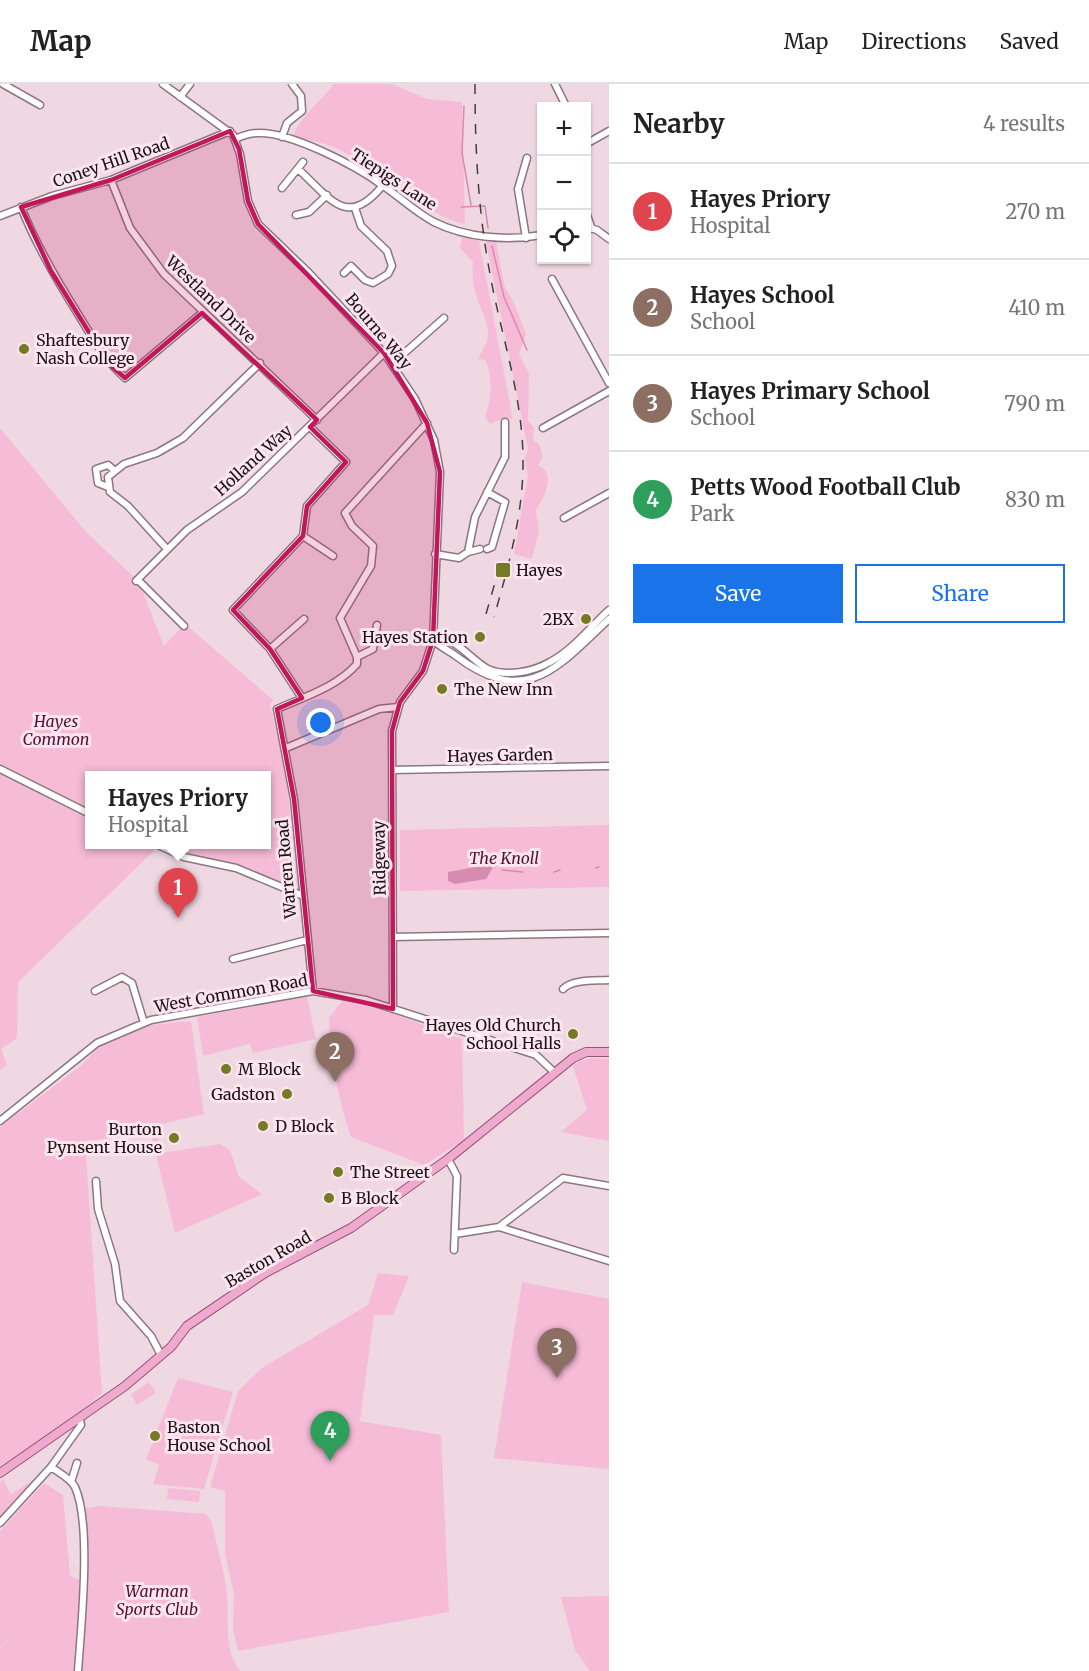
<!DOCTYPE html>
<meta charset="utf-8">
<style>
:root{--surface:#fff;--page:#f2f2f2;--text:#222;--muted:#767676;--line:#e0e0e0;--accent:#1a73e8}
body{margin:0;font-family:Merriweather,serif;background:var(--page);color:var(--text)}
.controls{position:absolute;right:18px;top:18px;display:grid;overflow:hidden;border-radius:0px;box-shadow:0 2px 4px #0004}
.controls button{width:54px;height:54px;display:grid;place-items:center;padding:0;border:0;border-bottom:2px solid var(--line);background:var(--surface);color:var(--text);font:30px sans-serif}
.you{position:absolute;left:321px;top:639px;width:21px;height:21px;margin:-15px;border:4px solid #fff;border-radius:50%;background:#1a73e8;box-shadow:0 0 0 9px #1a73e833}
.badge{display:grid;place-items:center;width:39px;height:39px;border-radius:50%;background:var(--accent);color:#fff;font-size:20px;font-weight:700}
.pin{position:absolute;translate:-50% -50px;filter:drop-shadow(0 2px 3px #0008)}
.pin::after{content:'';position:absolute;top:32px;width:21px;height:18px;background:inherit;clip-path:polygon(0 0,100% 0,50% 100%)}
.popup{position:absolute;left:85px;top:687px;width:186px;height:78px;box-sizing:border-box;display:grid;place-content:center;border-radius:0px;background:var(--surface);filter:drop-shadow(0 2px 4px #0005);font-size:20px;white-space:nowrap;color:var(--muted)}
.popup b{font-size:22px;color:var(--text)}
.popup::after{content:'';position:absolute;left:50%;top:100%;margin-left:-12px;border:12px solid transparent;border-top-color:var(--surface)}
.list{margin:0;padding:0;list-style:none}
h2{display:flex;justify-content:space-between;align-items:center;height:78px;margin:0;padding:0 24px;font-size:26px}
h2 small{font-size:20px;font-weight:400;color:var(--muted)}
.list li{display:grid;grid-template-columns:39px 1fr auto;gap:18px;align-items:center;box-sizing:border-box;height:96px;padding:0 24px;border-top:2px solid var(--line)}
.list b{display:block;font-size:22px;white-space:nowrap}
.list p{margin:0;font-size:20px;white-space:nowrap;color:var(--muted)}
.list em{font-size:20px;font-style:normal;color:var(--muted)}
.actions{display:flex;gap:12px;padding:18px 24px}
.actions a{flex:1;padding:14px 0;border:2px solid var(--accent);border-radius:0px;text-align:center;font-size:21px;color:var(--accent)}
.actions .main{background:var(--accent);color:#fff}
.icon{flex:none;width:33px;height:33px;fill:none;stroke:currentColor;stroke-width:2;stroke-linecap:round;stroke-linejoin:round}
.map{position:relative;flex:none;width:609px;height:1587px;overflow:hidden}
header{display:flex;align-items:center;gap:36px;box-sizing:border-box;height:84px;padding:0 30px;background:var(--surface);border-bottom:2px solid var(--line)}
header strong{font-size:28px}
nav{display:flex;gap:33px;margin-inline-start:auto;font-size:21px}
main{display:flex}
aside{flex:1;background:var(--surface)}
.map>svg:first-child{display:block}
</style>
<header>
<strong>Map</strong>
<nav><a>Map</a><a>Directions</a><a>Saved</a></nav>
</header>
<main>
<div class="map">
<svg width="609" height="1587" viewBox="0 0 609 1587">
<rect width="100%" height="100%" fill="#efd8e2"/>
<!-- green -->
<path fill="#f6bbd7" d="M334,0H392L427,15L462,18L465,140C417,128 385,90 342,67C326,59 310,56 293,53C299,33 321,17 334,0Z
M462,152L479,157L510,320L512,335L504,334L490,340L485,332C492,315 493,292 485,276L478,275C481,269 484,263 487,257C492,243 479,223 476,210C473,200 472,190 473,178L460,164Z
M486,158H496L505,204L514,219L526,250L519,270L529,290L528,337L534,344L533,356L539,360L543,373L538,381C540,383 543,384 545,386C553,398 542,417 536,426L539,447L532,475L514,470L528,392L525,374L528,365Z
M0,344L86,448L134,493L132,495L142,506L164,562L185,540L273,616L270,621L285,682L298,804L245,785L186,770L165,761L266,760V692H90V760L160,761L18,898L17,954L1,965L7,981L0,986Z
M609,741V803L400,807V746Z
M307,913L316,955L253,969L250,960L203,972L197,933Z
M343,916L378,924L462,955L464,1056L424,1081L351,1053C338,1013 330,976 329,934Z
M191,937L204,1030L157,1041L161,1069L220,1060L230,1066L239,1093L262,1110L175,1149L151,1050L85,1057L102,1309L68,1338L0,1382V1043L82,981L99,962L151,941Z
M591,974L609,975V1057L561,1048L587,1026L573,982L578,978Z
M378,1189L409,1192L393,1231H374L360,1337L441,1351L449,1528L238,1567L233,1545L234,1510L225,1470V1407L210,1403L238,1307L262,1284L368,1221Z
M522,1198L609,1215V1385L494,1374Z
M178,1294L233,1308L204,1405L153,1400L159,1381L146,1375Z
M149,1298L156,1309L137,1321L131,1310Z
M3,1395L11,1410L35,1395L0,1435V1398Z
M44,1399L63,1411L70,1492L80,1496L75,1587H0V1564L10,1554L0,1563V1447Z
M168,1404L200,1407L199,1418L167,1415Z
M101,1422L206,1430L212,1439C217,1462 224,1486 227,1509C230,1534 222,1567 241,1587H82L87,1473L80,1425Z
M609,1512V1587H590L575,1566L561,1513Z"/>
<!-- water -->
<path fill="#d88bb1" d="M487,781L493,783L486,795L455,800L448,797V788Z"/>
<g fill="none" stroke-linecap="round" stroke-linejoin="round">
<!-- stream -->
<path stroke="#d88bb1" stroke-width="1.5" d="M464,22L462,69L471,121
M461,123L485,122L488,144
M492,162L504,213L527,266
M596,784L599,783
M502,786L523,788
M554,788L560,786"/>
<!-- minor casing -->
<g stroke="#8c7781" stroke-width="9">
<path id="minor" d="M3,0L40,21
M163,0L233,51L240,70L248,117L258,140L309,189L384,269L415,315L434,356L440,388L433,556L423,587L400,618L392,647L393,925
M555,0L566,22
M180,13L190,0
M282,53L287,39L302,27L301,12L292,0
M235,55C242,52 249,49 257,49C290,47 356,82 382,101C400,113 415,128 434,138C466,154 507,157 542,151
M586,60L609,47
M298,85C330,114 347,146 383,101
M111,96L130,144L164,190L317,336
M282,104L303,78
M21,123C36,161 56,195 78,230C92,253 104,275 125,294L202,229
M586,128L591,143
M296,131L309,128L327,111
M0,132L52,112L111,96L230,47
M586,143L597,146L609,155
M526,154L518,105L527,74
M344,189L351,182L365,196L373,199L388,190L392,182L387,167L361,142L355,124
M552,195L609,299
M392,280L444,234
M543,344L609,307
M108,403L98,399L96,385L108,381L115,387
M487,408L505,418L492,463L487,465
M564,434L609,409
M303,452L307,422L346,378L310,343
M303,452L333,472
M167,465L128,422L110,408L108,393L124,380L157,369L183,354L260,279
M468,468L480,465
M435,470L459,474L468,468L475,433L505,373V338
M138,496L184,542
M136,497L187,446L242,408L384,269
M433,556C440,563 448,566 456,572C526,625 557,584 609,535
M433,556C453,548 471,577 488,585C506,593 533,588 550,578C573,566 590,543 609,526
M270,565L304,535
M357,573L373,565L377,541
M302,614L270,565L233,526L303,452
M286,664L379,625L398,623
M0,685L90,730
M392,686L609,682
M156,760L184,773L236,784L301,811
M393,853L609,849
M233,875L307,856
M563,905C572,895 596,897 609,896
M95,907L122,893L132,899L144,939
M313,907L294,715L277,625C304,613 337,603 357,580V573L340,534L371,482L373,462L352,442L345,429L427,339
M0,1037L97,959L151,936L313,907L366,916L536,971L555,989
M448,1075L457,1092L454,1166
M96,1097L98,1125L115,1180L120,1217L151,1252L161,1271
M499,1143L609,1177
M455,1150L499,1143L563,1094L609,1102
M51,1383C58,1388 71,1395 75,1403C92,1440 81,1544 78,1587
M71,1398L77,1379
M0,1439L51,1383L81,1341L80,1336"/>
</g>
<!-- major casing -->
<g stroke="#9d5179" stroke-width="10">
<path id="major" d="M0,1389L125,1302L171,1263L187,1242L265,1189L351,1144L448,1075L573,974L586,968H609"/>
</g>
<!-- minor -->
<use href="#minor" stroke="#fff" stroke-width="6"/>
<!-- major -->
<use href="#major" stroke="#eeabce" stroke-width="8"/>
<!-- rail -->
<path stroke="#473c40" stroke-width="1.5" stroke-dasharray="10 10" stroke-linecap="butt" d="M475,0C475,64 478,127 490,190C501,251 522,310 523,373C524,428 509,480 494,533
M486,530L496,495"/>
</g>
<!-- marked area -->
<path fill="#c2185b" fill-opacity="0.2" stroke="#c2185b" stroke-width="4.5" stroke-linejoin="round" d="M230,47L239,65L248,117L258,140L384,269L427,339L440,388L433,556L423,587L400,618L392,647L393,925L313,907L294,715L277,625L302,614L270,565L233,526L303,452L307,422L346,378L310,343L317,336L202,229L125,294L108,279L51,187L21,123L111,96Z"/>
<!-- markers -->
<g fill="#757b25" stroke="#fce5ef" stroke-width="2">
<circle cx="24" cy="265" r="6"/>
<rect x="495" y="478" width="16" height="16" rx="3"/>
<circle cx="586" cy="535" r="6"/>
<circle cx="480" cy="553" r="6"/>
<circle cx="442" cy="605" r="6"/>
<circle cx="573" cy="950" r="6"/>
<circle cx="226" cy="985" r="6"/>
<circle cx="287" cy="1010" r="6"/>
<circle cx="263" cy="1042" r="6"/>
<circle cx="174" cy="1054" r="6"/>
<circle cx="338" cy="1088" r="6"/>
<circle cx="329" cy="1114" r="6"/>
<circle cx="155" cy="1352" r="6"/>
</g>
<g text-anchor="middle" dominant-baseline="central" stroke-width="6" stroke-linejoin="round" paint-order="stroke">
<!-- street labels -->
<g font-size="16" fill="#1b1316" stroke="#fce5ef">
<text transform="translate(111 78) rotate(-19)">Coney Hill Road</text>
<text transform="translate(394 95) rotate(33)">Tiepigs Lane</text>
<text transform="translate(211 215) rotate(44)">Westland Drive</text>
<text transform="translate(379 247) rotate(50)">Bourne Way</text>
<text transform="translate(253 376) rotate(-42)">Holland Way</text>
<text transform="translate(500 671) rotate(-1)">Hayes Garden</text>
<text transform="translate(379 774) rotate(-91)">Ridgeway</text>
<text transform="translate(286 785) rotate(-95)">Warren Road</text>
<text transform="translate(231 909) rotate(-10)">West Common Road</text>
<text transform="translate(268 1175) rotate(-30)">Baston Road</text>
</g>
<!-- poi labels -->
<g font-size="16" fill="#1b1316" stroke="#fce5ef" text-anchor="start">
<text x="36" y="256">Shaftesbury<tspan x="36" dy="18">Nash College</tspan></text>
<text x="516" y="486">Hayes</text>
<text x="574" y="535" text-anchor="end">2BX</text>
<text x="468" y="553" text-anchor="end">Hayes Station</text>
<text x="454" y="605">The New Inn</text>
<text x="561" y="941" text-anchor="end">Hayes Old Church<tspan x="561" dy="18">School Halls</tspan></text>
<text x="238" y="985">M Block</text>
<text x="275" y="1010" text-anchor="end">Gadston</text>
<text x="275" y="1042">D Block</text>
<text x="162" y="1045" text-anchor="end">Burton<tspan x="162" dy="18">Pynsent House</tspan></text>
<text x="350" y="1088">The Street</text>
<text x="341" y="1114">B Block</text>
<text x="167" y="1343">Baston<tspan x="167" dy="18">House School</tspan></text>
</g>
<!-- park labels -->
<g font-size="16" font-style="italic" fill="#541139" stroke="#fce5ef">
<text x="56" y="637">Hayes<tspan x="56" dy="18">Common</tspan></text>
<text x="504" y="774">The Knoll</text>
<text x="157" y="1507">Warman<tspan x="157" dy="18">Sports Club</tspan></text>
</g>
</g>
</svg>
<div class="controls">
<button>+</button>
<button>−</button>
<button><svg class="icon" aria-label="locate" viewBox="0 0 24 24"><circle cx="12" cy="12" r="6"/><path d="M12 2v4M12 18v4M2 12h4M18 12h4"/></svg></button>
</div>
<div class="you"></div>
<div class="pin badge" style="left:178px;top:834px;background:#e0444e">1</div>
<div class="popup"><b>Hayes Priory</b>Hospital</div>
<div class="pin badge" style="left:335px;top:998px;background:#8d6e63">2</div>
<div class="pin badge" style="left:557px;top:1294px;background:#8d6e63">3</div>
<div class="pin badge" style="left:330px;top:1377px;background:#2e9e5b">4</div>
</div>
<aside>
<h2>Nearby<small>4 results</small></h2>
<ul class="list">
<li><span class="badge" style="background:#e0444e">1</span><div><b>Hayes Priory</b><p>Hospital</p></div><em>270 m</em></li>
<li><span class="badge" style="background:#8d6e63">2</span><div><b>Hayes School</b><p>School</p></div><em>410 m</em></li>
<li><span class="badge" style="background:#8d6e63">3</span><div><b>Hayes Primary School</b><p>School</p></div><em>790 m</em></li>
<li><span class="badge" style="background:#2e9e5b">4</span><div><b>Petts Wood Football Club</b><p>Park</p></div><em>830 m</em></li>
</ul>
<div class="actions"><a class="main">Save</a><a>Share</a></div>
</aside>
</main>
